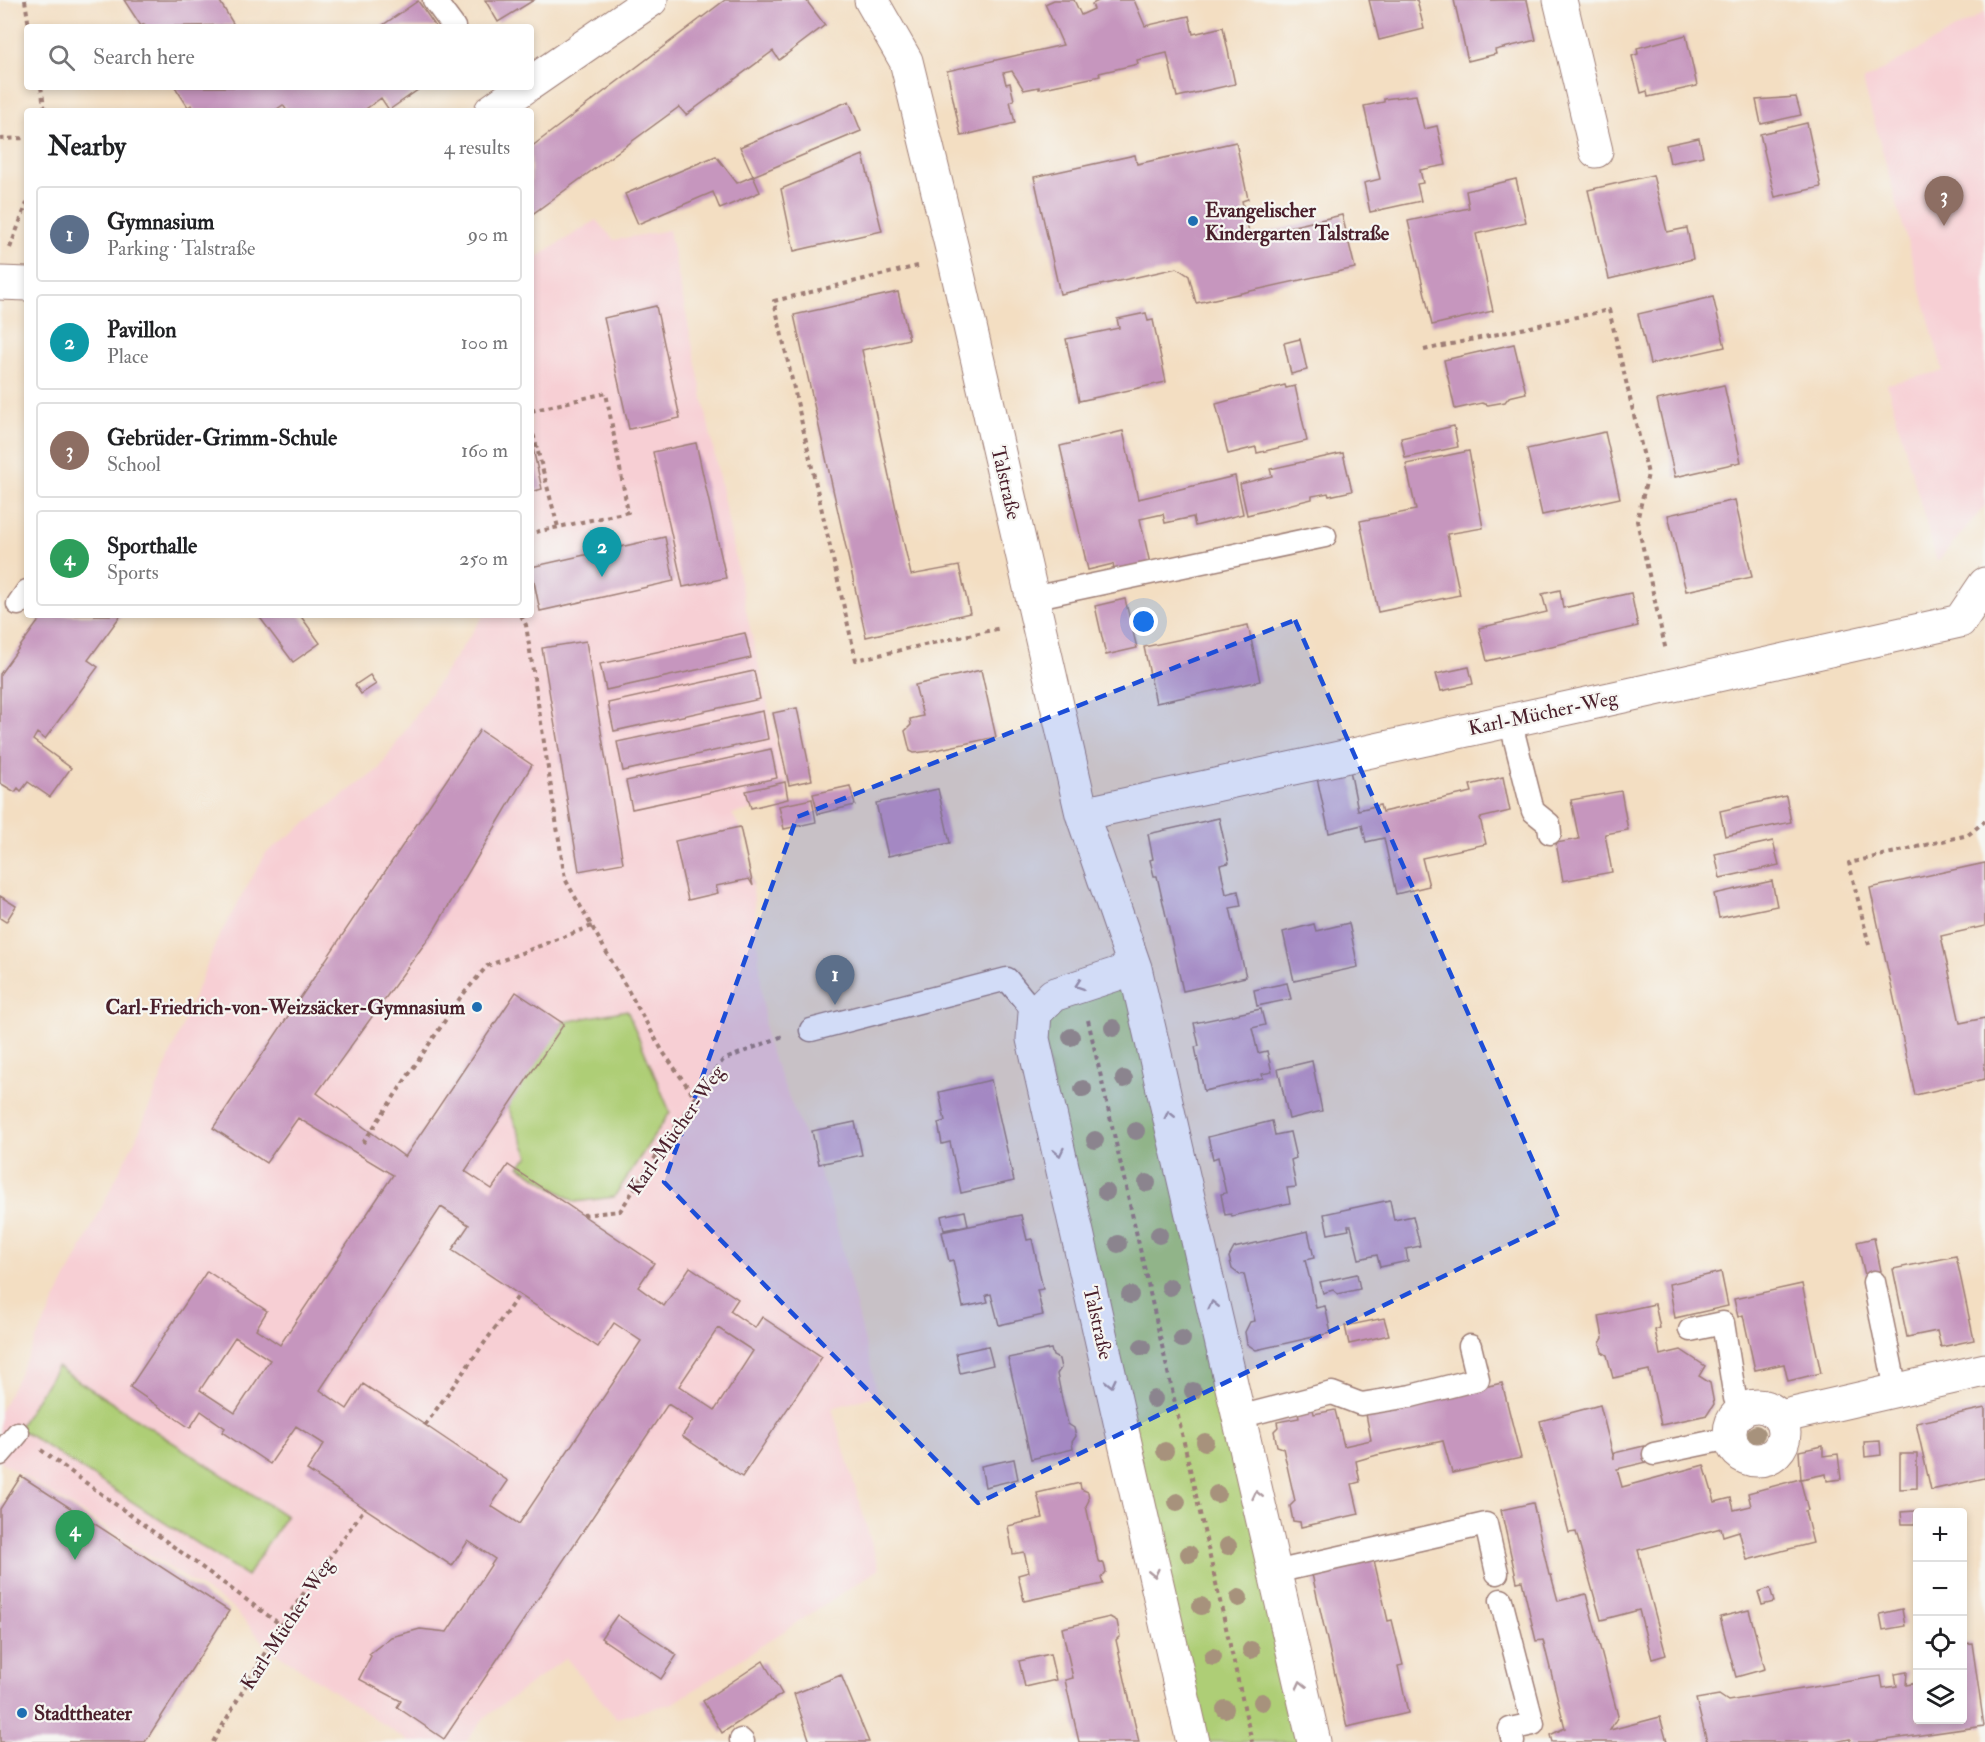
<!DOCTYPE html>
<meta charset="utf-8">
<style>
:root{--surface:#fff;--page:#f6f6f6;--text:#202124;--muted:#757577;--line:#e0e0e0;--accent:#b45309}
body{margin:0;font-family:"IM FELL Double Pica",serif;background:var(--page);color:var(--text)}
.controls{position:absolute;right:18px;bottom:18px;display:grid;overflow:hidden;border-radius:6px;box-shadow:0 3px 9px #0003}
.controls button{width:54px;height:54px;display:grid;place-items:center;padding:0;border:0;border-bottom:2px solid var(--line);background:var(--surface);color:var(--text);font:30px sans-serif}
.you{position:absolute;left:1144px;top:622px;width:21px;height:21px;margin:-15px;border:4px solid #fff;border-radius:50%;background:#1a73e8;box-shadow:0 0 0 9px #1a73e833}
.badge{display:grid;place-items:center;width:39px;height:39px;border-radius:50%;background:var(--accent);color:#fff;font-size:20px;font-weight:700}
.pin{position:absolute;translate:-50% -50px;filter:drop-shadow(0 2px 3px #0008)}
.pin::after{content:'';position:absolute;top:32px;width:21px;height:18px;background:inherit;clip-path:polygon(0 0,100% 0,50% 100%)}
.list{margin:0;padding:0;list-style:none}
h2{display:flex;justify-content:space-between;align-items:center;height:78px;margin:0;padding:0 24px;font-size:26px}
h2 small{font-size:20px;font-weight:400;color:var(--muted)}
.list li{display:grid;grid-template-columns:39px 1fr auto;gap:18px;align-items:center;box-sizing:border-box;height:96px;margin:0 12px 12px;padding:0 12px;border:2px solid var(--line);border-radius:6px}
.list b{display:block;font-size:22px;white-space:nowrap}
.list p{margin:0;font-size:20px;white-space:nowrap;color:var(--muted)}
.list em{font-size:20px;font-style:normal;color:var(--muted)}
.icon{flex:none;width:33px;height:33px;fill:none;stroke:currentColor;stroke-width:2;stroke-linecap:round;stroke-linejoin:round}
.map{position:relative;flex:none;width:1985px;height:1742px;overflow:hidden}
.search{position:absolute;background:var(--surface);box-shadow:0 3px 9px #0003;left:24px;top:24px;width:510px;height:66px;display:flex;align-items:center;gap:15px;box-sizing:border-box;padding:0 21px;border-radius:6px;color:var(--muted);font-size:22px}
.panel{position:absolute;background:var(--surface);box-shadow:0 3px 9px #0003;left:24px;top:108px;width:510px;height:510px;border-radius:6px}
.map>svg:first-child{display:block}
</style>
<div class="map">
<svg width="1985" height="1742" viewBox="0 0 1985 1742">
<rect width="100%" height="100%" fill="#f6f6f2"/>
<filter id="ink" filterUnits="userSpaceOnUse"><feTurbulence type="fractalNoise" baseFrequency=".0167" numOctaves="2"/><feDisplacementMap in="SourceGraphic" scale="12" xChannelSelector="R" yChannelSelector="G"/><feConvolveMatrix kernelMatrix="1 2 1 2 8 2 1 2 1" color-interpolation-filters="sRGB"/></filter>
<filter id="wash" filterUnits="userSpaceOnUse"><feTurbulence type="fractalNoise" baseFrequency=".008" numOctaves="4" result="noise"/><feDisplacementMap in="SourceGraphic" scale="24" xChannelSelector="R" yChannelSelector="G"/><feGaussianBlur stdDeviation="1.35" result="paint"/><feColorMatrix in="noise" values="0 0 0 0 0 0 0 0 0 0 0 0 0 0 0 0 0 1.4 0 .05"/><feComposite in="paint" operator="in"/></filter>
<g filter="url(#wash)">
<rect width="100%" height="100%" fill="#f3dec2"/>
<!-- built -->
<path fill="#f7cfd4" d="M1985,12V506L1937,562L1887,384L1943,371L1863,81Z
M596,220L614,240L669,230L747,615L790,801L732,814L740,827L753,889L766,1041L829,1196L878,1395L832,1408L879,1569L674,1703L616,1718L566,1658L484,1718L466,1742H409L268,1647L233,1608L0,1461V1412L140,1130L217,940L266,853L379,769L484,615H531V261Z"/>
<!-- green -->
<path fill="#aece76" stroke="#7c7650" stroke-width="1.5" d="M1134,971L1309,1742H1190L1038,1015Z
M627,1010L670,1112L614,1197L575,1202L519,1166L529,1156L506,1103L559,1023Z
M57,1367L286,1516L247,1576L18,1428Z"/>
<g id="blocks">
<!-- building -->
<path fill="#c696be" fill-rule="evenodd" d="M124,0H219L234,25L146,27L144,24L141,26Z
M485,0H534L498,22Z
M725,0H806L825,25L779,60L773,51L686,115L679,107L531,215V147Z
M1054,0H1074L1081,15L1094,9L1092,4L1100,0H1134L1145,26L1189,16L1193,34L1223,27L1235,84L1177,97L1167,53L1137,60L1138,64L1099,73L1100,76L1039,89V87L1024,90L1012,71L1003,73L1006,84L1010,83L1014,100L1010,101L1015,123L961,136L947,71L1063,45L1045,4Z
M1369,0H1417L1424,29L1379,40Z
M1454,0H1527L1536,40L1495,50L1496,54L1468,61Z
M418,1L436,27H380Z
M1686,35L1697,86L1648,97L1647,91L1641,93L1632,56L1638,54L1637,48Z
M175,87H422L389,110L381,98L363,111H287L283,105L274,111H195L191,105L188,107Z
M1416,95L1424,129L1437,126L1446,165L1420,170L1423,183L1417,184L1421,201L1370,212L1364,183L1380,179L1364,106L1384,102V99Z
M1796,97L1801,115L1761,124L1756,100Z
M849,101L861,131L753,176L740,147Z
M1807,123L1821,187L1775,197L1760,134Z
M1699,138L1703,156L1670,163L1666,145Z
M1236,142L1248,199L1242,201L1250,236L1342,215L1355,268L1196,303L1189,276L1177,268L1060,294L1034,177L1135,155L1137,164Z
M863,155L882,231L794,251L781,189Z
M716,156L737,183L753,176L760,192L720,209L713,192L638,224L625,194Z
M1653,175L1667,232L1687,228L1693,259L1609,279L1588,190Z
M1516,179L1526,222L1476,234L1493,311L1432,325L1408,221L1469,208L1466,191Z
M898,292L909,339L862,350L896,509L911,575L959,566L970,613L866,637L794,315Z
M1713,297L1725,347L1650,364L1638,314Z
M656,306L680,418L629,429L604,318Z
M1146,313L1148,321L1153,320L1166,382L1079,401L1066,339L1119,328L1117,319Z
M1300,339L1307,370L1291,374L1284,343Z
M1514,344L1526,393L1509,397L1505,402L1488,405L1482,403L1455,409L1444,360Z
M1285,385L1286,388L1295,386L1307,441L1257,453L1256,447L1228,454L1216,404Z
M1724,385L1741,462L1675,477L1657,400Z
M1454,426L1458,447L1405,458L1401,438Z
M1123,431L1138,499L1235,476L1243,514L1195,526L1193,517L1165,523L1163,514L1140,519L1151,568L1115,576L1113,564L1088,570L1060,446Z
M1605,432L1620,498L1542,515L1527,449Z
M696,443L726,578L683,587L653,452Z
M532,444L542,489L531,492V445Z
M1469,451L1483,528L1447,534L1460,595L1378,612L1360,521L1416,510L1406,464Z
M1343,453L1352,491L1329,496L1328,493L1312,496V499L1247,515L1240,484L1272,476L1270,469Z
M1735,500L1752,577L1686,591L1668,515Z
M665,537L674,581L540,611L531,567Z
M1560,590L1563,608L1631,593L1638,626L1487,661L1479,628L1547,612L1542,594Z
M1125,599L1137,648L1106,655L1095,606Z
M43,615H121L88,660L98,667L45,739L37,733L33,740L71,768L50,797L28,782L21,791L18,788L15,792L0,783V674Z
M258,615H300L320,643L293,662Z
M1248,625L1260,681L1156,703L1144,647Z
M745,633L751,658L606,690L600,664Z
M586,641L623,863L579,871L542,648Z
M1469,667L1473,684L1441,691L1436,674Z
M981,670L996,737L931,751L914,753L910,751L905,731L911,725L910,719L923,716L915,685Z
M754,671L760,699L614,731L608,703Z
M370,675L376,684L361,694L355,685Z
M797,708L812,780L789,785L773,713Z
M763,711L768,739L623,771L617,742Z
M480,730L532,765L433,932L317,1093L405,1157L516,992L564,1024L465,1171L492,1189L508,1165L654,1263L638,1287L664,1306L690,1267L738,1299L730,1311L755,1328L762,1317L822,1357L742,1477L682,1436L693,1420L668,1404L444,1739L397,1707L401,1701L359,1679L371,1656L369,1654L391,1637L420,1629L447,1632L495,1559L468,1541L452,1566L307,1470L324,1444L296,1426L270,1464L222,1432L225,1428L201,1411L190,1428L130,1387L207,1271L267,1311L256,1329L280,1345L393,1175L298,1118L266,1163L213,1128ZM441,1207L469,1225L452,1250L598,1347L614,1323L641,1341L519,1524L491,1506L508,1481L425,1425L363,1384L347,1409L320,1390ZM718,1328L753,1351L715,1410L679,1386ZM235,1337L270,1360L235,1413L200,1390Z
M771,749L777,778L632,809L626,781Z
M1350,770L1358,810L1380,805L1382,812L1472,792L1470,785L1503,777L1510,811L1480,818L1486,844L1422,858L1429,886L1396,894L1384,838L1366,842L1362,825L1329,833L1317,778Z
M785,782L788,799L751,808L746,791Z
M850,786L855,805L818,814L813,794Z
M938,789L950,843L888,856L876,803Z
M1621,791L1628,830L1605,834L1612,872L1563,881L1556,843L1579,839L1571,800Z
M1786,796L1791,822L1725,836L1720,811Z
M812,799L816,822L784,829L779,806Z
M1219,818L1229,863L1220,865L1226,894L1238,891L1241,906L1230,908L1246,977L1183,991L1157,876H1154L1150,860L1153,859L1148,834Z
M740,827L753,886L749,879L716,886L718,893L688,900L675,841Z
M1773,841L1779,865L1720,878L1715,854Z
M1985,863V926L1941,936L1960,1023L1985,1018V1079L1915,1095L1870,888Z
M1772,881L1777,906L1719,918L1714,894Z
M0,896L16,906L6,922L0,918Z
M1349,923L1358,967L1294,981L1283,932L1314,924L1316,931Z
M1287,983L1291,999L1257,1006L1254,990Z
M1261,1009L1265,1025L1252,1028L1258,1053L1267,1051L1272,1072L1262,1074L1263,1078L1204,1091L1195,1047L1199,1046L1194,1023Z
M1312,1061L1322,1111L1289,1119L1278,1069Z
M991,1080L1014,1181L961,1193L950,1142L942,1144L938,1123L945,1121L939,1092Z
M1272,1121L1275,1135L1290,1132L1296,1158L1291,1160L1296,1187L1287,1188L1290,1203L1232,1216L1231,1214L1225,1215L1221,1194L1226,1193L1218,1157L1213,1159L1208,1137Z
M855,1122L862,1155L819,1164L812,1131Z
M1390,1200L1394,1220L1413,1216L1420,1246L1406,1249L1408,1261L1380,1267L1377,1255L1359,1259L1351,1226H1348L1349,1230L1328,1234L1324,1214Z
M965,1211L968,1225L944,1230L941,1216Z
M1021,1215L1027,1240L1032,1239L1043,1289L1037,1290L1043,1315L999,1325L991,1294L986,1295L988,1302L963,1307L953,1260L949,1261L942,1232Z
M1308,1231L1314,1258L1305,1260L1311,1284L1316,1308L1325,1306L1331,1333L1256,1350L1247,1344L1245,1332L1250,1322L1255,1321L1244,1274L1240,1275L1232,1269L1229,1257L1234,1248Z
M1874,1238L1881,1271L1865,1275L1857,1242Z
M1956,1256L1974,1340L1941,1347L1937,1331L1907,1337L1893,1269Z
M1721,1272L1728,1306L1675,1318L1669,1284Z
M1357,1274L1360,1289L1338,1294L1333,1290L1323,1293L1320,1282Z
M1802,1284L1821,1373L1788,1381L1784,1364L1755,1370L1743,1315L1738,1317L1734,1299Z
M1655,1304L1660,1328L1655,1330L1660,1355L1681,1350L1705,1366L1699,1376L1710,1383L1714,1404L1707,1415L1661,1425L1649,1370L1613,1378L1607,1355L1602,1352L1600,1343L1603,1338L1599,1316Z
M1384,1318L1389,1335L1349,1344L1345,1326Z
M988,1346L993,1365L960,1373L956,1353Z
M1051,1349L1053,1356L1059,1359L1061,1368L1057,1374L1062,1399L1068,1424L1074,1428L1076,1436L1072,1442L1073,1449L1031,1459L1008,1358Z
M1502,1383L1521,1458L1452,1473L1443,1441L1377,1455L1356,1461L1360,1482L1352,1484L1359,1514L1301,1527L1300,1522L1293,1521L1290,1506L1295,1501L1283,1448L1277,1446L1274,1431L1278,1427L1277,1422L1299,1418L1297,1408L1312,1405L1314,1414L1335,1410L1344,1446L1371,1440L1366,1414Z
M1600,1405L1614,1459V1453L1644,1446L1647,1462L1617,1469L1622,1487L1704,1465L1715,1502L1731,1498L1734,1510L1751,1506L1748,1493L1800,1479L1808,1510L1805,1511L1813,1543L1747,1560L1739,1531L1723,1536L1721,1528L1638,1550L1666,1655L1652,1659L1639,1610L1601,1620L1576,1532L1569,1533L1540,1421Z
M1985,1408V1478L1931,1490L1916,1423Z
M1880,1441L1881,1455L1865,1457L1864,1442Z
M1823,1446V1456L1838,1454L1841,1479L1827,1481L1826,1474L1801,1479L1799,1451Z
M1900,1454H1917V1488L1900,1489Z
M1014,1459L1018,1479L985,1487L981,1466Z
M21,1476L229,1611L145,1742H0V1509Z
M1080,1483L1081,1489L1088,1492L1089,1500L1086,1506L1098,1561L1104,1564L1106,1572L1101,1578L1103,1584L1024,1601L1018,1575L1029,1572L1024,1552L1013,1554L1008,1526L1043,1518L1037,1493Z
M1533,1503L1549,1575H1551L1558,1601L1586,1594L1618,1716L1610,1730L1660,1717L1667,1742H1552L1550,1735L1565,1728L1543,1640L1536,1641L1522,1581L1517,1582L1501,1510Z
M1915,1511V1524H1902L1901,1512Z
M1373,1556L1388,1621L1392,1620L1403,1665L1398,1666L1408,1713L1347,1727L1311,1570Z
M1770,1588L1774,1602L1762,1605L1758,1592Z
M1902,1609L1905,1626L1883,1630L1880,1614Z
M1749,1610L1765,1669L1736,1677L1720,1617Z
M617,1615L677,1655L661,1679L601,1638Z
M1110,1617L1117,1621L1120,1636L1116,1640L1139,1742H1079L1065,1680L1073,1678L1062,1628Z
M1972,1643L1984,1726L1872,1742H1850V1739L1835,1742H1707L1696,1699L1719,1695L1728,1701L1881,1676L1883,1688L1897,1686L1895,1674L1907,1672L1906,1685L1917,1683L1918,1720H1962V1644Z
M1050,1654L1056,1680L1025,1687L1019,1661Z
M763,1661L782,1694L722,1733L703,1701Z
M841,1675L869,1742H810L794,1694Z"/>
</g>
</g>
<g filter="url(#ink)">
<use href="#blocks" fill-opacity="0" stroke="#9e7e76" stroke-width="1.5"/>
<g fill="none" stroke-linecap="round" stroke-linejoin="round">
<!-- service casing -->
<g stroke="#9e7e76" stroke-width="25">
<path id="service" d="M434,0L454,27
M1032,598L1325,536
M18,604L27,591
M1510,720L1533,811L1549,824L1550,833
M811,1030L1007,979L1035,1013
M1874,1282L1896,1390
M1690,1330L1723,1323L1735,1398L1741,1411
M1239,1417L1332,1393L1361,1404L1411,1396L1478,1379L1470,1346
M0,1454L18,1433
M1654,1454L1730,1438
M1275,1572L1486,1524L1497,1573
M1501,1600L1533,1724L1510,1729L1513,1742
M741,1740L743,1742"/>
</g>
<!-- minor casing -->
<g stroke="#9e7e76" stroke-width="35">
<path id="minor" d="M871,0L906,61L954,257L1082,814L1135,968L1314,1742
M1560,0L1596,151
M1082,814C1374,749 1668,688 1960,621L1985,584
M1135,968L1053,995L1035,1013L1033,1039L1193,1742
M1730 1433a27 27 0 1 1 54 0a27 27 0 1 1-54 0Z
M1780,1417L1985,1370"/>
</g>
<!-- tertiary casing -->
<g stroke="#9e7e76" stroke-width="35">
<path id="tertiary" d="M531,83L651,0
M491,111L525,87
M0,283L27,284"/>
</g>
<!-- path -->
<path stroke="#9e7e76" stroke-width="4" stroke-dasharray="4.5 4.5" stroke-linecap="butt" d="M25,0L29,27
M41,87L45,111
M0,139L27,138
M10,248L27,203
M918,266L774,301L856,660L1001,628
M1424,350L1609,310L1648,474L1637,521L1666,651
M531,411L606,393L628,512L531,533
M531,426L558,527
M521,615L526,625L565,879L663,1052L695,1097
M1869,945L1849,863L1968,835L1985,821
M1088,1020L1252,1742
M363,1143L460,998L487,966L592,926
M583,1215L620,1211L695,1097L723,1060L783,1036
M425,1425L519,1295
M41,1450L281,1625
M213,1742L281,1625L365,1508"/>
<!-- service -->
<use href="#service" stroke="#fff" stroke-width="22"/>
<!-- minor -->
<use href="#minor" stroke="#fff" stroke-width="33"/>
<!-- tertiary -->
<use href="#tertiary" stroke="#fff" stroke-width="33"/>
</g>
<!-- trees -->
<g fill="#a7927c">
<circle cx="1113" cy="1028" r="9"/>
<circle cx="1071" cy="1037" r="9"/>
<circle cx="1124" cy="1079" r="9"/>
<circle cx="1083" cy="1089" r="9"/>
<circle cx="1136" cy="1131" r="9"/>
<circle cx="1095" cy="1140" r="9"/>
<circle cx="1147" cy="1183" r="9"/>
<circle cx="1106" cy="1192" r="9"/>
<circle cx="1159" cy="1235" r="9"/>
<circle cx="1118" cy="1244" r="9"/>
<circle cx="1170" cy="1287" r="9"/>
<circle cx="1130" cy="1295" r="9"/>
<circle cx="1182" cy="1339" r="9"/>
<circle cx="1142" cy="1347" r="9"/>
<circle cx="1193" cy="1391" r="9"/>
<circle cx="1154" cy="1399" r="9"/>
<circle cx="1756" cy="1434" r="9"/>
<circle cx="1205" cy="1442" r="9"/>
<circle cx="1165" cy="1451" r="9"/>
<circle cx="1217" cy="1494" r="9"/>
<circle cx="1177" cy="1502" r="9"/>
<circle cx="1228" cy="1546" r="9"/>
<circle cx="1189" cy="1554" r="9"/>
<circle cx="1239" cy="1598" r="9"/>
<circle cx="1201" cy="1606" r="9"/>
<circle cx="1251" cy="1650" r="9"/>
<circle cx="1213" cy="1657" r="9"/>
<circle cx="1262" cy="1702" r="9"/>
<circle cx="1225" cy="1709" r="9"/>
</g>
<!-- one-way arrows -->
<defs><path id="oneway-chevron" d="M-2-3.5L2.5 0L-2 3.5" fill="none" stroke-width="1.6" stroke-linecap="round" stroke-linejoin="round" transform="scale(1.5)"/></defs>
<g stroke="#ae9aa0">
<use href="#oneway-chevron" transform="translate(1079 985) rotate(161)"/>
<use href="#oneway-chevron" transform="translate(1169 1115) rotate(-103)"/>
<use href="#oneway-chevron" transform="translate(1059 1152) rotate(77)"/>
<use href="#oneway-chevron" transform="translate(1213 1305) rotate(-103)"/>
<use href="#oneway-chevron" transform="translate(1111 1383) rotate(77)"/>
<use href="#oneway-chevron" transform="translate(1257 1495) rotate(-103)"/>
<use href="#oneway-chevron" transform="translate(1154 1573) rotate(77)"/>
<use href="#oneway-chevron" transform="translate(1301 1685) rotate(-103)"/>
</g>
</g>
<!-- marked area -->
<path fill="#1d4ed8" fill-opacity="0.2" stroke="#1d4ed8" stroke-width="4.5" stroke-dasharray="12 8" stroke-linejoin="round" d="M1295,620L1559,1220L978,1503L664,1182L797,817Z"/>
<!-- markers -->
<g fill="#1f6fb2" stroke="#f6f6f2" stroke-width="2">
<circle cx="1193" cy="221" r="6"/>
<circle cx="477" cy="1007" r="6"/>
<circle cx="22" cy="1713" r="6"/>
</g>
<g text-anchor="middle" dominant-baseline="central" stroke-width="4.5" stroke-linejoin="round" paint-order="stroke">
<!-- poi labels -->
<g font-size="20" font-weight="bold" fill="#4a1f2b" stroke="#f6f6f2" text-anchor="start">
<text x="1205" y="210">Evangelischer<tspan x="1205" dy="23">Kindergarten Talstraße</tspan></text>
<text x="465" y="1007" text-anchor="end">Carl-Friedrich-von-Weizsäcker-Gymnasium</text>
<text x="34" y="1713">Stadttheater</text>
</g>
<!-- street labels -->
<g font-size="20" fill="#4a1f2b" stroke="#f6f6f2">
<text transform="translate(1006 483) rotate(77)">Talstraße</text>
<text transform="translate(1543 713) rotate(-12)">Karl-Mücher-Weg</text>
<text transform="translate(676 1130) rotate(-55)">Karl-Mücher-Weg</text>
<text transform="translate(1098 1323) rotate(77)">Talstraße</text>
<text transform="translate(287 1624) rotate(-57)">Karl-Mücher-Weg</text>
</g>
</g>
</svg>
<div class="controls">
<button>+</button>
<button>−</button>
<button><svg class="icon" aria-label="locate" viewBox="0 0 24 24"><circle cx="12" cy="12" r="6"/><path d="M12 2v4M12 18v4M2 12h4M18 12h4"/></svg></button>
<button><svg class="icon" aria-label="layers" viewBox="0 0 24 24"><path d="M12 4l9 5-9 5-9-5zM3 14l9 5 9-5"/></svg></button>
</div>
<div class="you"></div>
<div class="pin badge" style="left:835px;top:1005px;background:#5c6f8a">1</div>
<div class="pin badge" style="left:602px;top:577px;background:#0f9aa8">2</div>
<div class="pin badge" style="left:1944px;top:226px;background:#8d6e63">3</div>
<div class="pin badge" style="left:75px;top:1560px;background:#2e9e5b">4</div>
<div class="search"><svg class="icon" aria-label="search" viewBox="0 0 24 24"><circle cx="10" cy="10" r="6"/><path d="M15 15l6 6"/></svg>Search here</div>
<section class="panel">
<h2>Nearby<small>4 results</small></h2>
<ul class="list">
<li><span class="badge" style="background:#5c6f8a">1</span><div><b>Gymnasium</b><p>Parking · Talstraße</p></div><em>90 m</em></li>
<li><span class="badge" style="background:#0f9aa8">2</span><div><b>Pavillon</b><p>Place</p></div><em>100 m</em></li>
<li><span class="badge" style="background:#8d6e63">3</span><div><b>Gebrüder-Grimm-Schule</b><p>School</p></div><em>160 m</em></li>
<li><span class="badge" style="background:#2e9e5b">4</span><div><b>Sporthalle</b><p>Sports</p></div><em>250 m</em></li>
</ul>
</section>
</div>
